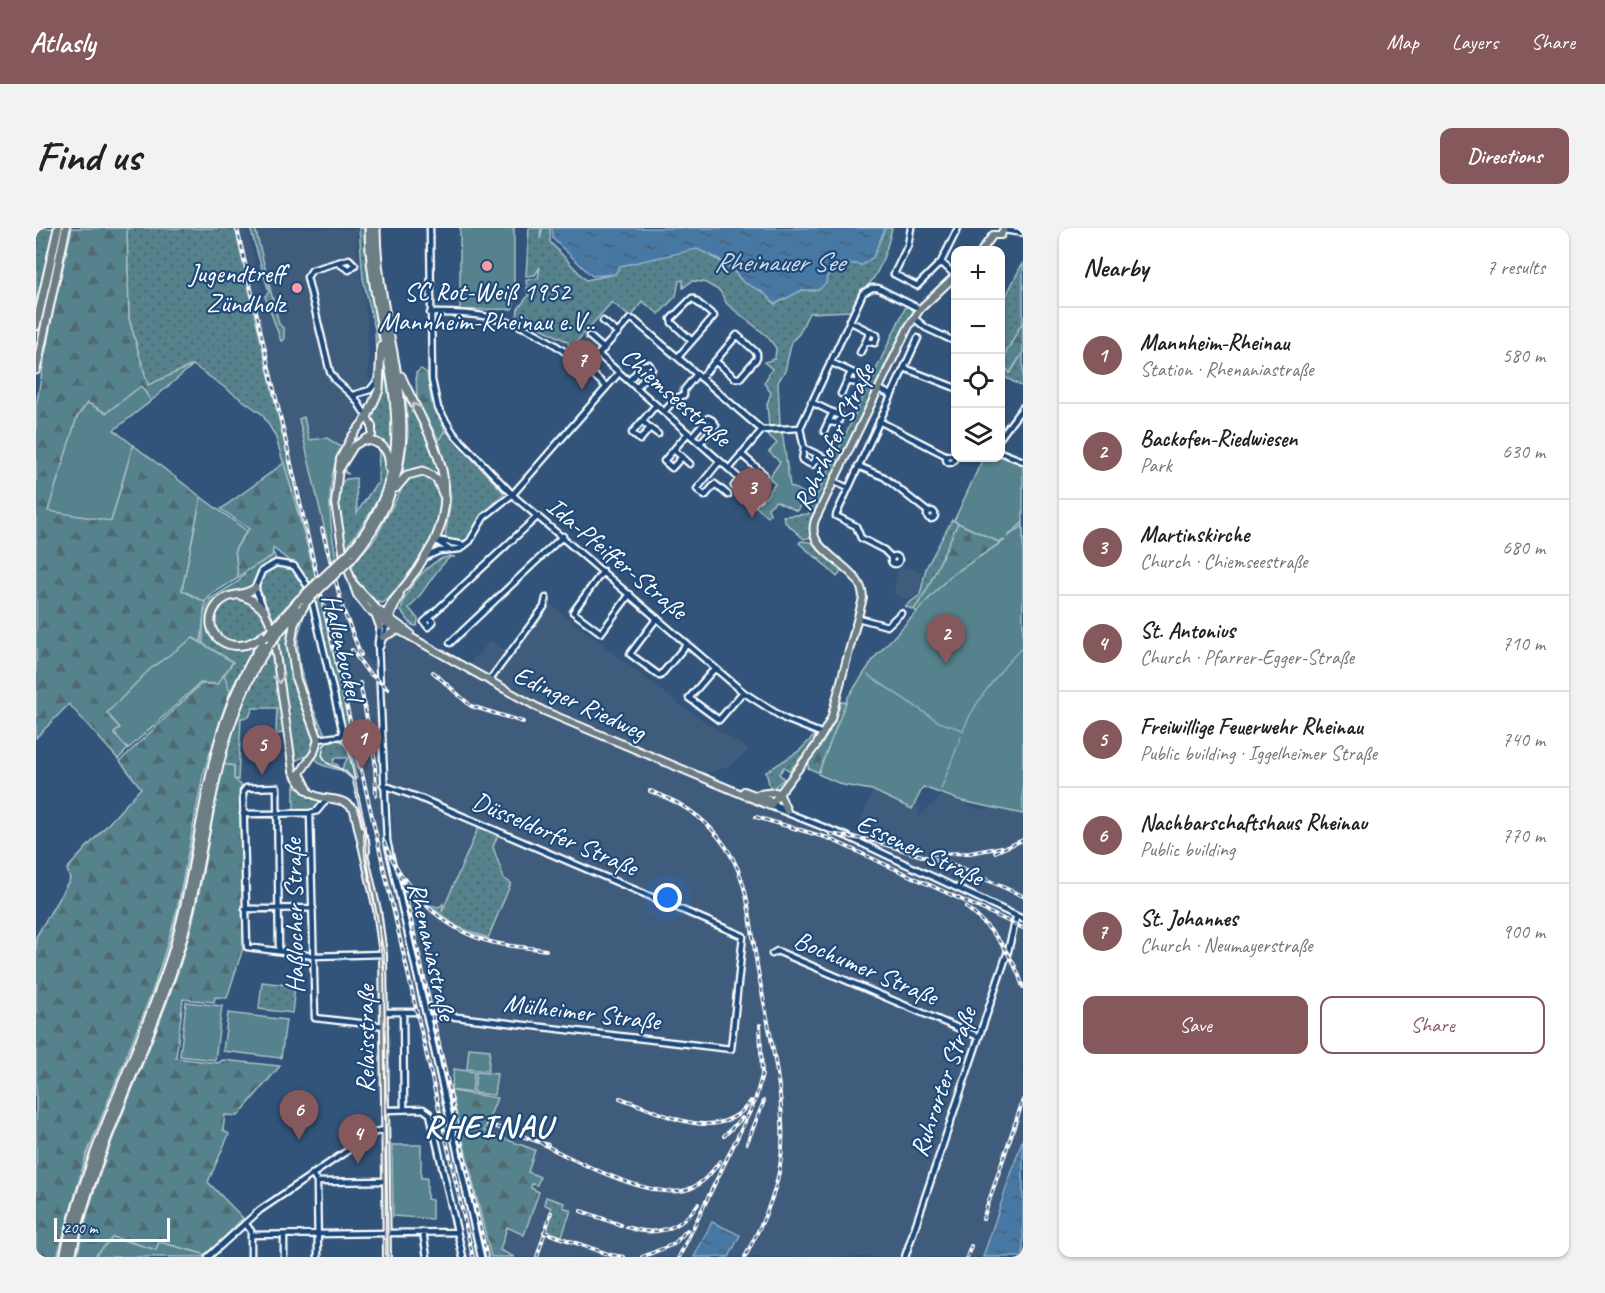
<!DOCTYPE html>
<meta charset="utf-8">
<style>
:root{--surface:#fff;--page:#f2f2f2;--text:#222;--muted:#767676;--line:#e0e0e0;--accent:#85585c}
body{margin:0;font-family:Caveat,sans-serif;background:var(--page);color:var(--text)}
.controls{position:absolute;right:18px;top:18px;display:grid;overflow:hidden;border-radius:12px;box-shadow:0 2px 4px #0004}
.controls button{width:54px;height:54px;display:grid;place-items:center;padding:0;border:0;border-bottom:2px solid var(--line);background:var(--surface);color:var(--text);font:30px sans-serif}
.scale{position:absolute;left:18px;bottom:15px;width:116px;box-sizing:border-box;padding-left:6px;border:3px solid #fff;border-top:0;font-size:16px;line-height:21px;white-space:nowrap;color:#fff;-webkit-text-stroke:4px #1f4a7a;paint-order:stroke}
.you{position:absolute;left:632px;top:670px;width:21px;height:21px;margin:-15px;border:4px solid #fff;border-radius:50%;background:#1a73e8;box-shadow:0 0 0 9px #1a73e833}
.badge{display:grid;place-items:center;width:39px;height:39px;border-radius:50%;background:var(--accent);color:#fff;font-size:20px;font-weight:700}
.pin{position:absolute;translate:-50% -50px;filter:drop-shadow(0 2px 3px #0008)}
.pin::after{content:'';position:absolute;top:32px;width:21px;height:18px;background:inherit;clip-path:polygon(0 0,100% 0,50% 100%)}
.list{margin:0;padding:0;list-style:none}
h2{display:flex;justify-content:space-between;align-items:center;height:78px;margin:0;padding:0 24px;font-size:26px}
h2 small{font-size:20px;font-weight:400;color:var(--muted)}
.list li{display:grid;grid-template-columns:39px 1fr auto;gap:18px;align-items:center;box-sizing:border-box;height:96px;padding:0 24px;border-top:2px solid var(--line)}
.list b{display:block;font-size:22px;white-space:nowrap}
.list p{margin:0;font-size:20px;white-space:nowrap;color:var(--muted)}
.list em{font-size:20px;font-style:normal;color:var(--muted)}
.actions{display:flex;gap:12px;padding:18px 24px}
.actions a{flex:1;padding:14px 0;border:2px solid var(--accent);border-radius:12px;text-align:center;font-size:21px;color:var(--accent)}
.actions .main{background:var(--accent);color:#fff}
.icon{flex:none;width:33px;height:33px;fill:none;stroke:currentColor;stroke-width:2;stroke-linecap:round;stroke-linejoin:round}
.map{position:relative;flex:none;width:987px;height:1029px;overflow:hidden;border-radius:12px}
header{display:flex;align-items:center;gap:36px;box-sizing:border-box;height:84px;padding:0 30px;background:var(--accent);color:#fff}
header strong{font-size:28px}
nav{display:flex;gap:33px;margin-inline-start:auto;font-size:21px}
.intro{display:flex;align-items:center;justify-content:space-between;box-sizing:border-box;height:144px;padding:0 36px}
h1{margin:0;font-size:42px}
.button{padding:15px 27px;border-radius:12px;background:var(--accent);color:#fff;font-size:21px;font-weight:700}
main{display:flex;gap:36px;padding:0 36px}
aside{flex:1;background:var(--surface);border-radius:12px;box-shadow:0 2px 4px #0004}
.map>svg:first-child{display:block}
</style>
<header>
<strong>Atlasly</strong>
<nav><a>Map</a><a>Layers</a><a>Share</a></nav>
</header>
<div class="intro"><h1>Find us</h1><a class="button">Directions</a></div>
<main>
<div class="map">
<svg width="987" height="1029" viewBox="0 0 987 1029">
<defs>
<pattern id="grass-dots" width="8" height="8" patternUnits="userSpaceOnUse" patternTransform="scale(1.5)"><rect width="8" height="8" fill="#54828c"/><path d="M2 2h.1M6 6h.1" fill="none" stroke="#506a6f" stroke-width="1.8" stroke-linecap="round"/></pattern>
<pattern id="forest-firs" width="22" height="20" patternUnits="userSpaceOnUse" patternTransform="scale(1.5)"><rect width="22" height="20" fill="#54828c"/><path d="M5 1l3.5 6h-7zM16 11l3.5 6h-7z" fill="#506a6f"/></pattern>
<pattern id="water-ripples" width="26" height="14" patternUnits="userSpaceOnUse" patternTransform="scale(1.5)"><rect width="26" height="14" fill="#4677a3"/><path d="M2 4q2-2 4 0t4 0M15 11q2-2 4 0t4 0" fill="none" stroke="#495f73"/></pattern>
</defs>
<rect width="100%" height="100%" fill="#32547b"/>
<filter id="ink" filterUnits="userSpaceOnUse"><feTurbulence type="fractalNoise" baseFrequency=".0167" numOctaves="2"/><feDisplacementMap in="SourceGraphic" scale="12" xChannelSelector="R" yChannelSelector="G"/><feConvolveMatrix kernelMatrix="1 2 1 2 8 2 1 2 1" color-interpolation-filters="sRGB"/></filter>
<g filter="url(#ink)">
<!-- built -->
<path fill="#3f5b7c" d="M199,0H211L222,49L239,98L246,105L219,0L320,1L321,26L331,89L333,156L326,162H319L314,170L323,187L305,219L291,210L273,213L268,189L263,191L305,365L312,363L317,377L311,384L317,399L330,430L340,437L346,607L442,1029H435L429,1008L335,585Z
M862,339L886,343L883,366L873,372L858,367Z
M515,377L650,481L713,522L692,539L670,545L597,516L594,524L815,617L837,562L885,579L882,590L906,567L941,581L987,582V910L947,1029H693L704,1007L676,994L658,1029H448L352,605L357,599L350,485V413L363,406L428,442L455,412L474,426Z"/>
<!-- grass -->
<path fill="url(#grass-dots)" stroke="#aac0c6" stroke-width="1.5" d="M0,0H18L0,77Z
M91,0H199L269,306L239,207L226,186L157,137L112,158L93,91Z
M214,0H219L243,96L248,101V112L245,113L229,68L233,64Z
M323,0H328C330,43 341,85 343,127H340L339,101L327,51Z
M493,0H505L504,11L507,0H514V14L550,52L579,46L583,38L661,20L694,39L707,54L727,64L739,76L766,62L778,63L791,48L807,34L826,37L837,29L849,0H856C852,17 844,44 833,56C825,65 820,72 815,83L773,85L763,106L756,113L749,143L742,154L744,198L733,199L731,176L735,165L728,155L736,141L728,134L739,131L740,120L731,108L691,76L684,63L668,54L656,53L647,60V52L643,53L640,68L623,86L606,73L595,90L576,74L533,122L532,114L488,91L494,88L481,90L482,81L492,68L490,52L502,50L504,39L499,47L490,48Z
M987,34V93L970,125L967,136L974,145L987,124V159L965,147L964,80Z
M871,76L878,82L776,293V309L768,311L749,294L747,288L772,286Z
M347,138L356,182L355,225L347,214L334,211L333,190Z
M370,168L396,223L404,249L387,239L367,245L372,206Z
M409,202L468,265L445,290L433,310L425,315L409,310L415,271L403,212Z
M333,214C382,224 324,303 309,320L303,282L304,256L310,251L320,250L321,285L339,257L342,256L343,219C326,209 307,226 309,244L313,246L309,245L307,241C312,226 317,216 333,214Z
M384,244L402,255C412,295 388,331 362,359C357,365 354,372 346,375C330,374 321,353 315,339L340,309L373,247Z
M916,292L922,295L891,362L878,382L869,378L884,367L890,340Z
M765,313L780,315L805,344L801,349L781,330H784L778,328L763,315Z
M236,322L240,331L223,344L216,359L203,364L174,383L183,415L201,421L220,417L194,463L188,447L197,434L167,416V388L174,371L203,353L210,343L235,328Z
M414,328L419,329H414C397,344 388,366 373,380L382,391L381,398L376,397L365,383C369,360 393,332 414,328Z
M243,337L259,342L270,358L236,393C226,374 210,344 243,337Z
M199,369C217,371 225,382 233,397L210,415C205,414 195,416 191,413C168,402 181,376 199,369Z
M284,369L323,543C313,534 318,515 308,504L278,375Z
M268,384C268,394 262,402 262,412C261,446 275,478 290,508L286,509C273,499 256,433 257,415C258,402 261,394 268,384Z
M254,398C246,437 265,475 280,510L274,526L257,534L241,415Z
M237,420L248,505L240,506L241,480H217L213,489L205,490L202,552L198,551V538L187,536C197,494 212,455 237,420Z
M780,506L778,513L754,543L748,539L743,546L748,551L736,561L734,559L730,544L763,523Z
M308,507L321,550L316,551L305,542L312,530H299L297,535L302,537L303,542L286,537L279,530L284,512Z
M258,558L284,573V576L275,582H258Z
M161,590C151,650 138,709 117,767C85,854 43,938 24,1029H21L50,928L124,740L141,682Z
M177,592L159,685L144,740L75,917L39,1029L62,949L147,726L162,669Z
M443,598L459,604L461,609L457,619L468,651L475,655L452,710L422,699L393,677L403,679L407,676L406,684Z
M226,754L259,758L256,785L223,781Z
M510,969L528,975L527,979L535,982L526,1008L511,1003L515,980L508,976Z"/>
<!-- forest -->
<path fill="url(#forest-firs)" stroke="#aac0c6" stroke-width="1.5" d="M36,0H91L93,91L112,157L157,137L115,173L105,159L70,185L51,175L41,189L31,226L75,293L97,217L165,269L146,362L169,374L165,414L157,410L71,485L84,500L78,506L92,521L82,531L33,476L0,510V178L17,83Z
M987,93V124L974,145L967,136L970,125Z
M385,141L391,145L396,176L409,202L403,212L381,173L380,145Z
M248,235L280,349L273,355L263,341L237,320L236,328L207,345L202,350L199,321L213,301L185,281Z
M987,294V315L785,541L781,544L772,540L773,534L793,505L805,474H811L885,385L878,382L891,362L922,295L963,314Z
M188,447L194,463L167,547L141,682L131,717L116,764L50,928L21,1029H0V709L34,651L31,641L105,560L84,533L165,456H181Z
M187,536L198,538V551L205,557L208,717L191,770L179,769L178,774L147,771L140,830L182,835L187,832L244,838L202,888L189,887L187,902L193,906L172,954L207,990L171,1027L123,1014L120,1022L89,1012L65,1029H41C61,929 111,837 143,741C166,674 172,605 187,536Z
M415,863L461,870L448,903L499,922L492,944L504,949L501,957L496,956L495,960L503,964L488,1007L471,999L464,1022L478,1029H455Z"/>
<!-- green -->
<path fill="#54828c" stroke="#aac0c6" stroke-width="1.5" d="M424,0H478V76L476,81L424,82Z
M105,158L115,173L78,202L97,217L75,293L12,283L41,189L52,175L70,185Z
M268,189L273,212L291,210L305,219C289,255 293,291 300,329L296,333L263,191Z
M746,203L754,258L778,270L772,276L766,273L761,283L740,273L732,280L734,286L732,289L718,277L725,267L729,270L739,256L733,250L744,234L733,224L741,215L730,205Z
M965,226L987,235V294L971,309L987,298V586L926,573L887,559L876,581L836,562L807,557L782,546L812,469L839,429L914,348L969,312L963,314L918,293L947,230H964Z
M165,269L211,303L199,321L202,350L176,366L169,374L146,362Z
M157,410L197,434L181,456L164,455L92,521L78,505L84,500L71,485L114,441Z
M150,774L186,778L179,832L144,828Z
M192,785L250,792L245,830L187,823Z
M433,820L454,822L452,843L431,841Z
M418,841L438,844L436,865L415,862Z
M440,844L461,846L458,867L438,865Z
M356,917H385V950H391V971L396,972V991L357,988Z
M77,1009L120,1022L123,1014L171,1027L168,1029H58Z"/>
<!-- water -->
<path fill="url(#water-ripples)" stroke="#90adc8" stroke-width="1.5" d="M516,0H849L837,29L826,37L807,34L791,48L790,55L782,62H766L739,76L727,64L707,54L695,39L681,30L661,21L584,38L579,46L556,48L517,11Z
M987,910V1029H947Z
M676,994L704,1007L693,1029H658Z"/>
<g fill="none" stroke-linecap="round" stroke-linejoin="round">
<!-- stream -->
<path stroke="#90adc8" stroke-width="1.5" d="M832,447L903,494L927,502
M927,503C936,478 967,437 987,419
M905,561L925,509"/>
<!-- minor casing -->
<g stroke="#fff" stroke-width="9">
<path id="minor" d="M394,0L396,152L402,180L418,206L481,271L707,464L749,491L787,506
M875,0L872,17L858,46L881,58L905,34L922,0
M968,2L987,5
M905,34L919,47
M302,35L313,42L319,37L313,31L276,42L271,49L294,144L300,153L319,170L331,189
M394,85C477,83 511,105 571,159
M878,90L890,100L920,114
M567,93L582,105
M813,93L841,107L839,115L830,113L834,104
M553,108L568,121
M824,125L830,113
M563,127L693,241L726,202
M642,129L678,88L656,70L635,91L636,95L656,113
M794,134L822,147L821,155L811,153L815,144
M550,140L594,91L598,92L726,202L764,200L827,65L836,60H842L884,81
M868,140L920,160
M665,150L701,107L721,125V130L704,150H699L679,133
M593,153L607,137L613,136L616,141L600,160
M843,161L855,167
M805,166L811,153
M317,167L334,162L342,152
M775,174L804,188L802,195L792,194
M628,184L640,170L648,167V162L661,146
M606,193L614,200L604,212L596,205L620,177
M843,193L911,228
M614,200L622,206
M764,200L768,220L766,232L776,237L783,227L794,233
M788,203L797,184
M656,208L672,190L676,192L680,197L664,215
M964,210L987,179
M768,220L783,227
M638,222L646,229L636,240L628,233L652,205
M964,224L987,233
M705,226L728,246
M910 231a4 4 0 1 1 8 0a4 4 0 1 1-8 0Z
M646,229L654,236
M684,233L661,261L669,268L679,256L692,267
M822,238L848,249L892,284
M693,241L723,269L717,275L698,258L703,252
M799,254L812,260
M891 287a4 4 0 1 1 8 0a4 4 0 1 1-8 0Z
M399,312L428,317
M399,312L414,322
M855 332a4 4 0 1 1 8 0a4 4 0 1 1-8 0Z
M390,329L403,323L424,321L434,313L448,289L477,266L583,145
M856,330L848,322L825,310L820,298L800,288L801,285L882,110
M567,343L537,384L565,405L594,366
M227,379L219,360L226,343L240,335L258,338L273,360L307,505L305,508L282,511
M393,389L397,394L392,399L388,394L502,288
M621,390L594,426L624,448L651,416
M822,390L851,398L865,385
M344,398L342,415L351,613L445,1029
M414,415L527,308
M344,419L351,396
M679,440L653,470L683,492L707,464
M453,453L508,379L510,370
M347,557L384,570L707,708L695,821L412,788L392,790
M735,573L750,583
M734,578L810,608L987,691
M274,585L279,790L349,798
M207,586L274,585L281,583L290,572
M209,681L277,680
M243,723L241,559L210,560L207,564L211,719L278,728L347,726
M736,726L741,723L943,809
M349,784H378
M367,784L368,881
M349,882L387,881L394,886L427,1029
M276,946L281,954L282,1029
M281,954L350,953
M209,995L215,1003V1029
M387,1004L391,1029
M215,1007L421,1004
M248,1007V1029
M172,1029L224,982L339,904L349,902
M869,1029L972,723L980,690"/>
</g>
<!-- major casing -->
<g stroke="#fff" stroke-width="10">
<path id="major" d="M957,7H965L968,0
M946,22L957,7
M303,242L318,218L336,207V198L331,189L316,208L304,231L299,275L308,330L321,367L332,381L355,398L508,483L734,578
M317,355L341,381L374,405
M228,382L236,399L257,543C277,585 300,560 318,582L341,682L347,726L351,1029
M340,388L344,399
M346,393L356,374L381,342L399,312
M352,393L364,367
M347,409L362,402
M272,561L264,545L278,525L282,511
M708,563L735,573
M723,566L740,564
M744,567L751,583
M734,578L779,519L795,491L827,370C827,336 767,326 779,292L873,98L884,81L920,47
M324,602L329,612L330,623"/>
</g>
<!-- highway casing -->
<g stroke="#fff" stroke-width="11">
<path id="highway" d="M0,98L22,0
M0,142L30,0
M365,148C390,205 427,249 399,312
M331,189L343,162L345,118
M330,212C346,214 355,223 353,240
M360,260L371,247L387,243L401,251L407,266
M314,324C404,219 334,118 333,0
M315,331C412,218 341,126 340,0
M219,360C208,370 191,363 181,377C160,405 197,435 230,405
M204,367L216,372L228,382
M270,374L258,396L255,416L260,451L282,511
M237,401L263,372
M243,404L262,382
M28,1029C50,924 102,830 135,729C170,620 163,506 231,408
M35,1029C56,925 109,830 141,729C174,625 170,511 233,417"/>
</g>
<!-- minor -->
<use href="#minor" stroke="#1f4a7a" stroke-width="4.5"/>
<!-- major -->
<use href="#major" stroke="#6d7d84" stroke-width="6"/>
<!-- highway -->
<use href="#highway" stroke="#6d7d84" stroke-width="7"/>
<!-- tram -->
<path stroke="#fff" stroke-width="1.5" d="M350,1029L348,747L342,694L329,631L327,595L316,550L309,543L291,535L286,527L288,517L297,511L306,513L312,521L329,596L331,632L348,726L352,1029"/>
<!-- rail casing -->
<g stroke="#fff" stroke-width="4">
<path id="rail" d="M201,0L437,1029
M286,301L307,381L325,427
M316,422L331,443L352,461
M397,444L435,478L487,494
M324,455L339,533L340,567
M614,563C649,575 679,597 697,631C714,663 715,702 721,737C731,796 752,873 745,931C741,967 725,998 709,1029
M720,589L792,610L987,700
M794,606L834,612L922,639L987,668
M348,614C368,661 404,701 455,714C473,719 492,719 510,722
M959,624L987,612
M897,626L934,625L966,619
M360,639L368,661L451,1029
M930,679C956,700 977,727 987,759
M584,870C625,884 682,919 715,873
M452,896L512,917
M688,908L706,890
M505,915C537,932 619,974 653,961C667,956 676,944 684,933
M711,915L728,873
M545,983L585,997
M947,991L987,872
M591,999C619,1009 645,1002 662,976
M508,1004L575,1027L588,1029
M501,1029L515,985
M606,1029L638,1016L651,1002
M643,1029L719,873L726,847L724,797
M931,1029L935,1018"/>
</g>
<!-- rail -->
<use href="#rail" stroke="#1f4a7a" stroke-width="1.5" stroke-dasharray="4.5" stroke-linecap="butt"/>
<!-- highway-bridge casing -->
<g stroke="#fff" stroke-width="11" stroke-linecap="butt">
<path id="highway-bridge" d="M263,372L314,324
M270,374L315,331
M231,408L237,401
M233,417L243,404"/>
</g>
<!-- highway-bridge -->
<use href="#highway-bridge" stroke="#6d7d84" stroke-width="7"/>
</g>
<!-- one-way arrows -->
<defs><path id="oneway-chevron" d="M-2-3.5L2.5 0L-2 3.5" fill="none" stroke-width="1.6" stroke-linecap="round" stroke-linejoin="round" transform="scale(1.5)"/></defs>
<g stroke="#c5cbce">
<use href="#oneway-chevron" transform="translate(379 179) rotate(-116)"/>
<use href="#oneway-chevron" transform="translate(243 451) rotate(83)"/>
</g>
</g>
<!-- markers -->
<g fill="#ff9aa2" stroke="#1f4a7a" stroke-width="2">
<circle cx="451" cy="38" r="6"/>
<circle cx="261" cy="60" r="6"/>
</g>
<g text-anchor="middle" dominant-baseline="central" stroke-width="4.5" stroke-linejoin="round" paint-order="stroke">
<!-- poi labels -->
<g font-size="26" fill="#fff" stroke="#1f4a7a" text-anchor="end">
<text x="249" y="45">Jugendtreff<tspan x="249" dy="30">Zündholz</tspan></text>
<text x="451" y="63" text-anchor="middle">SC Rot-Weiß 1952<tspan x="451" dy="30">Mannheim-Rheinau e.V..</tspan></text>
</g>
<!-- street labels -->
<g font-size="26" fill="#fff" stroke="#1f4a7a">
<text transform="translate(640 169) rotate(41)">Chiemseestraße</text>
<text transform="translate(798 209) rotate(-65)">Rohrhofer Straße</text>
<text transform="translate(581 330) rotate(40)">Ida-Pfeiffer-Straße</text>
<text transform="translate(307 419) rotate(77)">Hallenbuckel</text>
<text transform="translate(544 475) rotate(25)">Edinger Riedweg</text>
<text transform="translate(519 606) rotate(23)">Düsseldorfer Straße</text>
<text transform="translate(884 622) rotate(25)">Essener Straße</text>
<text transform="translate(258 688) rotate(-91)">Haßlocher Straße</text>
<text transform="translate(396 723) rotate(77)">Rhenaniastraße</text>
<text transform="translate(830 740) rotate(23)">Bochumer Straße</text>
<text transform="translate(546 784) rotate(7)">Mülheimer Straße</text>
<text transform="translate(329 811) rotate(-90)">Relaisstraße</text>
<text transform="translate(907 854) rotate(-71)">Ruhrorter Straße</text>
</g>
<!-- water labels -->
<g font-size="27" font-style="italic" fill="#d1dde8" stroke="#1f4a7a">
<text x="743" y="34">Rheinauer See</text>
</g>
<!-- district labels -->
<g font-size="32" font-weight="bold" letter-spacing="1.5" fill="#fff" stroke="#1f4a7a">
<text x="452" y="898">RHEINAU</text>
</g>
</g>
</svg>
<div class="controls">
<button>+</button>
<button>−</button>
<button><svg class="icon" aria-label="locate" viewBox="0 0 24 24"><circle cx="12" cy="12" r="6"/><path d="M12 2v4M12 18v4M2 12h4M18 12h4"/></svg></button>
<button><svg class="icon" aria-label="layers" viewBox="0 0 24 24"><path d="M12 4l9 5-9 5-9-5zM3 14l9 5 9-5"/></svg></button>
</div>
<div class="scale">200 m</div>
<div class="you"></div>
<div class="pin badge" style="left:326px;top:541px">1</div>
<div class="pin badge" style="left:910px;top:436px">2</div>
<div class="pin badge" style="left:716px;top:290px">3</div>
<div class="pin badge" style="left:322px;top:936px">4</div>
<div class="pin badge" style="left:226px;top:547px">5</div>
<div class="pin badge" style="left:263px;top:912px">6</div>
<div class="pin badge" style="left:546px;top:162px">7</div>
</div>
<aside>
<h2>Nearby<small>7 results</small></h2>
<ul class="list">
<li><span class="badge">1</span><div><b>Mannheim-Rheinau</b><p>Station · Rhenaniastraße</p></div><em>580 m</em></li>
<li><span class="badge">2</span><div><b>Backofen-Riedwiesen</b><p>Park</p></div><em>630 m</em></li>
<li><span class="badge">3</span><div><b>Martinskirche</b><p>Church · Chiemseestraße</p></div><em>680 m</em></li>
<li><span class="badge">4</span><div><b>St. Antonius</b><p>Church · Pfarrer-Egger-Straße</p></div><em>710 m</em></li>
<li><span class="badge">5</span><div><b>Freiwillige Feuerwehr Rheinau</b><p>Public building · Iggelheimer Straße</p></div><em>740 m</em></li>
<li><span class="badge">6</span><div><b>Nachbarschaftshaus Rheinau</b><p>Public building</p></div><em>770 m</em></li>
<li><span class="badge">7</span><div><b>St. Johannes</b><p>Church · Neumayerstraße</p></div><em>900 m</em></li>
</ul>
<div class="actions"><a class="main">Save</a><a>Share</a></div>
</aside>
</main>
